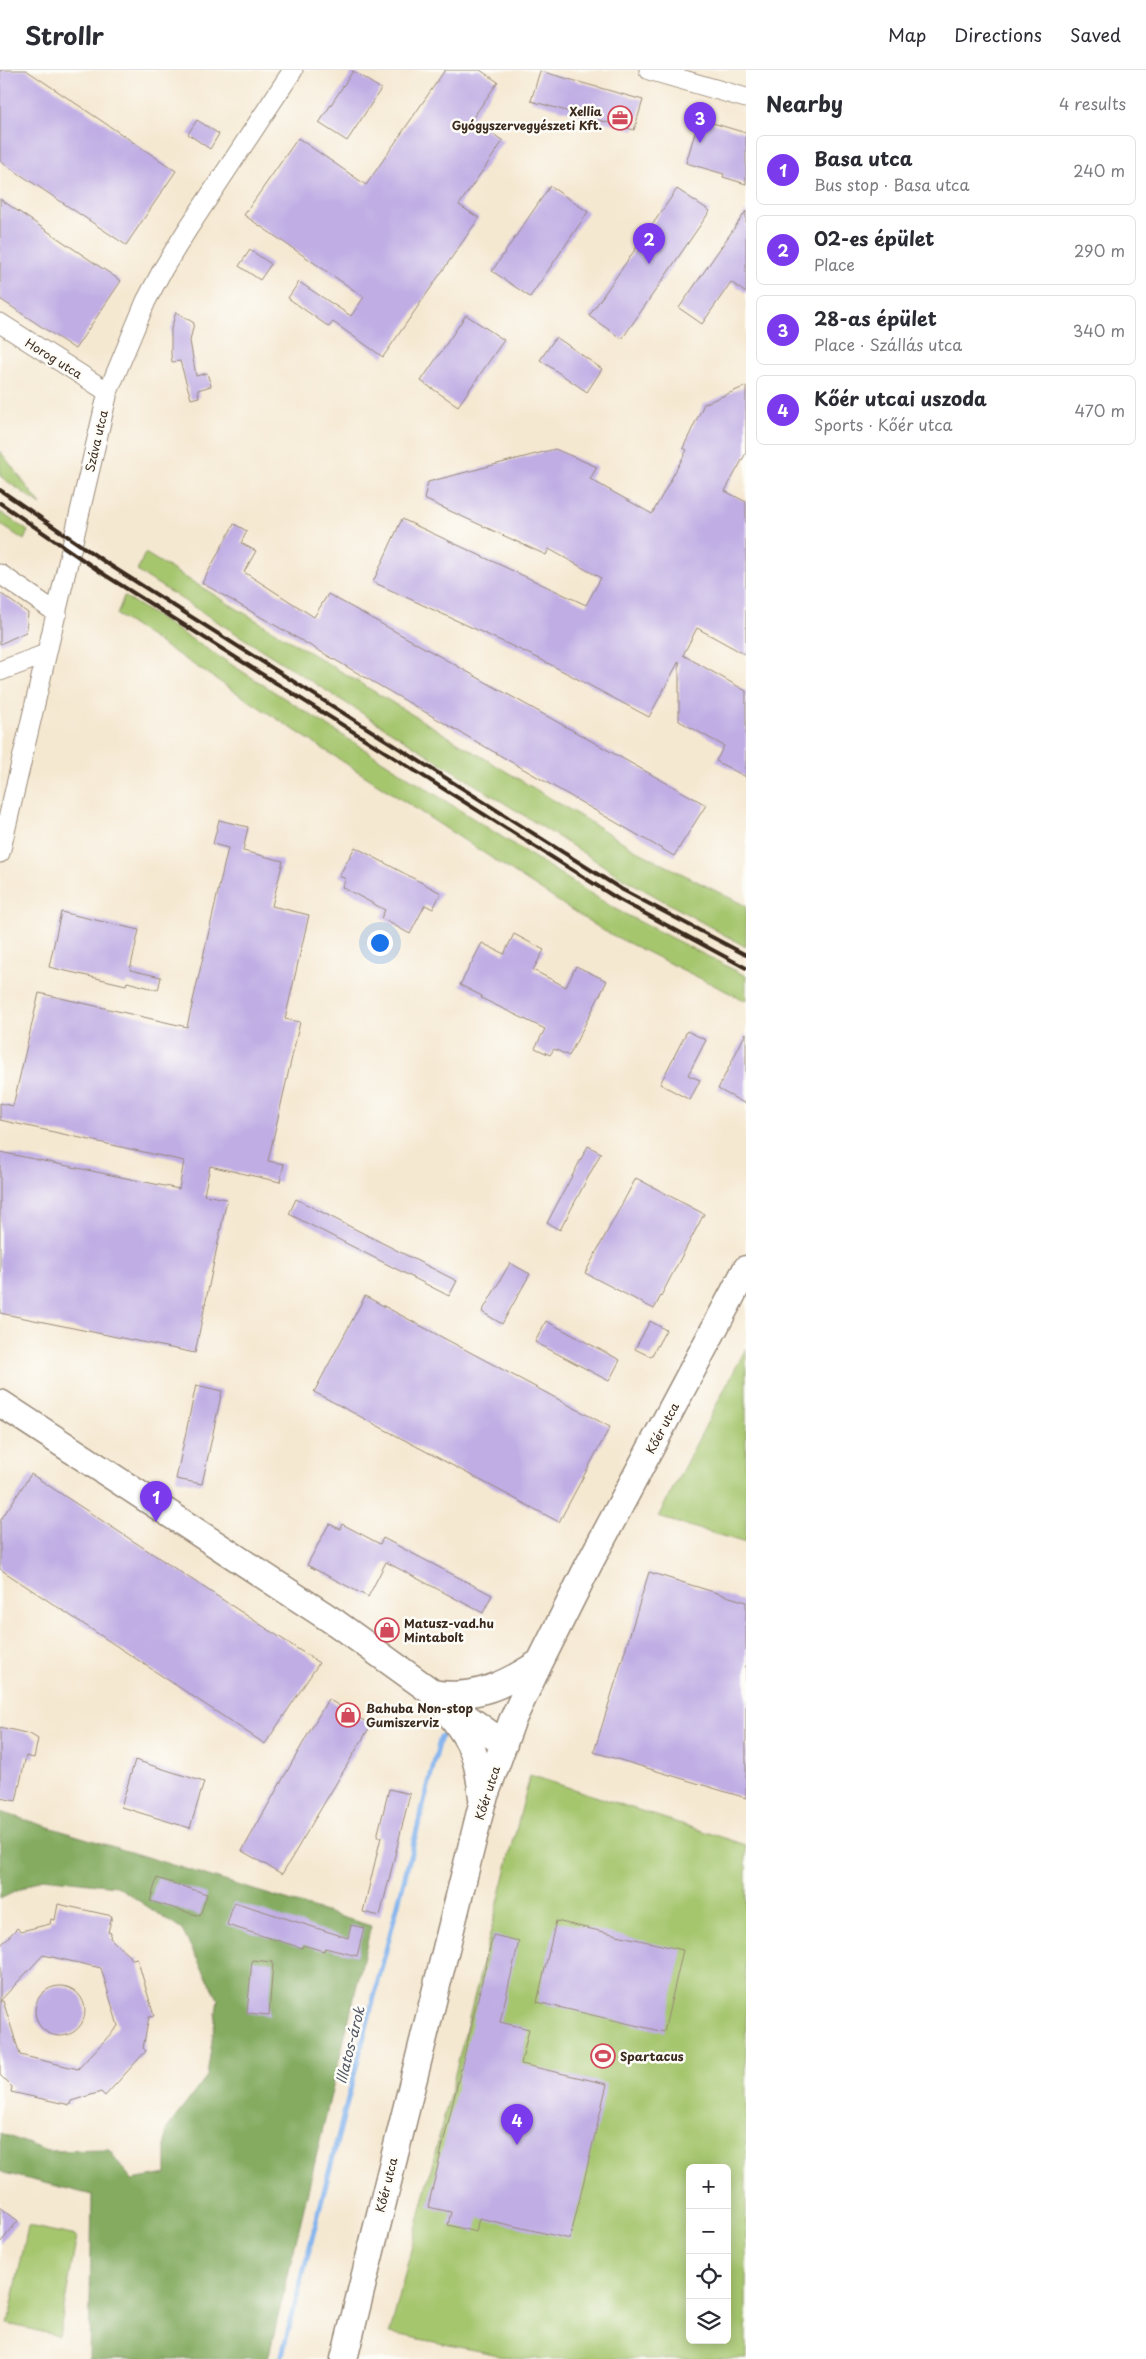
<!DOCTYPE html>
<meta charset="utf-8">
<style>
:root{--surface:#fff;--page:#f2f2f3;--text:#2b2b33;--muted:#7c7c81;--line:#e1e1e2;--accent:#7c3aed}
body{margin:0;font-family:"Playpen Sans",sans-serif;background:var(--page);color:var(--text)}
.controls{position:absolute;right:15px;bottom:15px;display:grid;overflow:hidden;border-radius:8px;box-shadow:0 2px 12px #0003}
.controls button{width:45px;height:45px;display:grid;place-items:center;padding:0;border:0;border-bottom:1px solid var(--line);background:var(--surface);color:var(--text);font:25px sans-serif}
.you{position:absolute;left:379px;top:872px;width:18px;height:18px;margin:-12px;border:4px solid #fff;border-radius:50%;background:#1a73e8;box-shadow:0 0 0 8px #1a73e833}
.badge{display:grid;place-items:center;width:32px;height:32px;border-radius:50%;background:var(--accent);color:#fff;font-size:16px;font-weight:700}
.pin{position:absolute;translate:-50% -41px;filter:drop-shadow(0 1px 2px #0008)}
.pin::after{content:'';position:absolute;top:26px;width:18px;height:15px;background:inherit;clip-path:polygon(0 0,100% 0,50% 100%)}
.list{margin:0;padding:0;list-style:none}
h2{display:flex;justify-content:space-between;align-items:center;height:65px;margin:0;padding:0 20px;font-size:21px}
h2 small{font-size:16px;font-weight:400;color:var(--muted)}
.list li{display:grid;grid-template-columns:32px 1fr auto;gap:15px;align-items:center;box-sizing:border-box;height:70px;margin:0 10px 10px;padding:0 10px;border:1px solid var(--line);border-radius:8px}
.list b{display:block;font-size:19px;white-space:nowrap}
.list p{margin:0;font-size:16px;white-space:nowrap;color:var(--muted)}
.list em{font-size:16px;font-style:normal;color:var(--muted)}
.icon{flex:none;width:28px;height:28px;fill:none;stroke:currentColor;stroke-width:2;stroke-linecap:round;stroke-linejoin:round}
.map{position:relative;flex:none;width:746px;height:2289px;overflow:hidden}
header{display:flex;align-items:center;gap:30px;box-sizing:border-box;height:70px;padding:0 25px;background:var(--surface);border-bottom:1px solid var(--line)}
header strong{font-size:24px}
nav{display:flex;gap:28px;margin-inline-start:auto;font-size:18px}
main{display:flex}
aside{flex:1;background:var(--surface)}
.map>svg:first-child{display:block}
</style>
<header>
<strong>Strollr</strong>
<nav><a>Map</a><a>Directions</a><a>Saved</a></nav>
</header>
<main>
<div class="map">
<svg width="746" height="2289" viewBox="0 0 746 2289">
<rect width="100%" height="100%" fill="#fdfcf7"/>
<filter id="ink" filterUnits="userSpaceOnUse"><feTurbulence type="fractalNoise" baseFrequency=".02" numOctaves="2"/><feDisplacementMap in="SourceGraphic" scale="10" xChannelSelector="R" yChannelSelector="G"/><feConvolveMatrix kernelMatrix="1 2 1 2 8 2 1 2 1" color-interpolation-filters="sRGB"/></filter>
<filter id="wash" filterUnits="userSpaceOnUse"><feTurbulence type="fractalNoise" baseFrequency=".0096" numOctaves="4" result="noise"/><feDisplacementMap in="SourceGraphic" scale="20" xChannelSelector="R" yChannelSelector="G"/><feGaussianBlur stdDeviation="1.12" result="paint"/><feColorMatrix in="noise" values="0 0 0 0 0 0 0 0 0 0 0 0 0 0 0 0 0 1.4 0 .05"/><feComposite in="paint" operator="in"/></filter>
<g filter="url(#wash)">
<rect width="100%" height="100%" fill="#f5e8d1"/>
<!-- green -->
<path fill="#a6c66e" stroke="#707846" fill-rule="evenodd" d="M0,381L41,435L0,406Z
M0,442L28,461L24,470L0,454Z
M145,483L641,783L746,836V877L623,808L137,501Z
M124,526L615,839L746,906V931L604,861L117,545Z
M746,1278V1473L658,1447Z
M530,1705L746,1775V2289H518L390,2263ZM690,2098H727V2270H690Z
M28,2156L77,2166L59,2266L8,2254Z"/>
<!-- forest -->
<path fill="#84ab61" stroke="#606a40" d="M0,1742L371,1856L268,2289H89L92,2125L0,2102V2063L48,2081L109,2080L132,2110L166,2104V2060L207,2006L218,1929L182,1860L117,1816L43,1808L0,1829Z"/>
<g fill="none" stroke-linecap="round" stroke-linejoin="round">
<!-- stream -->
<path stroke="#81b2ed" stroke-width="5" d="M281,2289L441,1666"/>
</g>
<g id="blocks">
<!-- building -->
<path fill="#c0ade4" d="M0,0H26L176,101L126,175L0,91Z
M445,0H480L498,12L472,49L503,71L459,135L479,148L383,287L333,252L329,257L288,228L299,212L351,246L364,227L244,145L298,68L366,115Z
M353,1L381,19L347,71L319,53Z
M540,1L643,30L634,60L531,31Z
M699,49L746,63V114L723,107L724,104L686,93Z
M197,50L219,64L210,79L188,64Z
M550,116L588,142L530,227L492,201Z
M677,119L710,141L622,269L589,246Z
M0,129L121,211L75,279L0,229Z
M746,141V223L731,212L702,254L679,238Z
M250,180L271,194L260,210L239,196Z
M176,242L194,253L190,271L196,306L207,303L211,316L198,320L199,327L191,329L180,291L172,292L171,284V259Z
M466,245L504,270L458,336L421,311Z
M556,267L602,299L587,322L540,290Z
M746,316V383L725,421L746,432V585L697,558L683,585L746,621V707L716,691L724,676L679,651V591L649,647L540,589L373,512L402,449L586,535L601,508L549,479L546,485L424,429L428,412L555,379L597,397L590,409L652,444L687,380L683,378L704,334Z
M234,454L247,461L241,473L256,481L244,502L314,547L328,524L706,735L674,786L202,513Z
M0,523L28,543L26,562L0,574Z
M219,750L248,757L243,781L283,791L272,836L309,845L285,949L300,952L268,1091L284,1094L280,1112L210,1096L204,1125L227,1129L195,1283L0,1243V1082L179,1119L184,1091L0,1050V1033L13,1036L39,923L187,957L228,778L213,774Z
M355,777L441,823L433,839L425,835L410,864L381,848L385,840L342,817L346,809L339,806Z
M61,842L139,860L130,900L161,907L158,920L127,912L126,915L49,897Z
M514,864L544,880L533,900L566,917L576,896L607,911L569,986L554,979L550,985L535,978L545,959L481,928L482,926L460,915L482,873L504,884Z
M687,961L706,970L688,1005L700,1010L690,1030L660,1014Z
M746,963V1034L718,1019Z
M588,1076L601,1083L560,1160L547,1153Z
M636,1108L704,1144L654,1239L585,1203Z
M296,1129L457,1211L449,1226L289,1144Z
M510,1193L530,1204L502,1254L482,1242Z
M365,1226L610,1357L559,1452L314,1322Z
M546,1251L620,1290L609,1311L535,1272Z
M650,1251L666,1260L651,1287L635,1279Z
M196,1315L222,1321L202,1414L176,1409Z
M31,1404L319,1593L265,1674L0,1499V1451Z
M329,1454L340,1459L342,1454L380,1474L383,1468L492,1525L483,1543L386,1492L368,1527L307,1495Z
M649,1502L746,1532V1728L594,1682Z
M328,1629L371,1655L282,1804L242,1781Z
M0,1657L30,1664L38,1669L34,1688L26,1686L16,1731L0,1728Z
M135,1690L204,1712L190,1758L121,1737Z
M389,1719L410,1724L380,1846L363,1842L381,1767H377Z
M157,1808L207,1824L200,1846L150,1831Z
M234,1832L348,1868L351,1855L364,1858L357,1886L325,1878L324,1881L303,1875L302,1878L227,1855Z
M58,1834L112,1846L108,1862L111,1863L110,1868L132,1889L137,1888L154,1946L149,1947L143,1978L146,1981L105,2026L101,2022L71,2031L70,2035L11,2022L12,2017L0,2005V1931H3L20,1985L78,1999L118,1956L101,1898L43,1885L0,1931V1876L17,1858L21,1861L50,1854L51,1849L55,1850Z
M556,1851L683,1880L664,1962L537,1932Z
M493,1865L519,1871L500,1952L529,1959L521,1994L607,2014L570,2169L479,2148L476,2162L448,2155L451,2142L428,2137Z
M252,1890L273,1892L269,1945L247,1943Z
M35 1941a25 25 0 1 1 50 0a25 25 0 1 1-50 0Z
M0,2137L18,2151L0,2173Z"/>
</g>
</g>
<g filter="url(#ink)">
<use href="#blocks" fill-opacity="0" stroke="#988978" stroke-width="1"/>
<g fill="none" stroke-linecap="round" stroke-linejoin="round">
<!-- street casing -->
<g stroke="#988978" stroke-width="21">
<path id="street" d="M649,0L746,28
M0,253L108,322
M0,504L57,543
M0,601L46,584
M0,783L108,322L146,231L163,199L187,160L293,0"/>
</g>
<!-- secondary casing -->
<g stroke="#988978" stroke-width="29">
<path id="secondary" d="M0,1333L336,1553L504,1674
M432,1623C475,1630 505,1615 540,1592
M447,1641C473,1672 478,1688 482,1728
M344,2289L482,1734L512,1651L540,1592L589,1494L746,1199"/>
</g>
<!-- street -->
<use href="#street" stroke="#fff" stroke-width="19"/>
<!-- secondary -->
<use href="#secondary" stroke="#fff" stroke-width="26"/>
<!-- rail -->
<path stroke="#3b2a1e" stroke-width="4" d="M0,420L108,494L621,819L746,885
M0,433L105,505L618,829L746,898"/>
</g>
</g>
<!-- icons -->
<defs>
<g id="office-ring" transform="scale(1.25)"><circle r="9.5" fill="#fdfcf7" stroke="#d1495b" stroke-width="1.5"/><path d="M-6-3h4V-5.5h4V-3h4V5H-6ZM-1-4.5V-3h2v-1.5ZM-6 0V1H6V0Z" fill="#d1495b"/></g>
<g id="shop-ring" transform="scale(1.25)"><circle r="9.5" fill="#fdfcf7" stroke="#d1495b" stroke-width="1.5"/><path d="M-5-2.5h2.3a2.7 3.5 0 0 1 5.4 0H5L5.5 6h-11ZM-1.5-2.5h3a1.5 2.3 0 0 0-3 0Z" fill="#d1495b"/></g>
<g id="stadium-ring" transform="scale(1.25)"><circle r="9.5" fill="#fdfcf7" stroke="#d1495b" stroke-width="1.5"/><path d="M0-5a6.5 5 0 1 0 0 10a6.5 5 0 1 0 0-10ZM-3.5-1.8h7v3.6h-7Z" fill="#d1495b"/></g>
</defs>
<g fill-rule="evenodd">
<use href="#office-ring" x="620" y="48"/>
<use href="#shop-ring" x="387" y="1560"/>
<use href="#shop-ring" x="348" y="1645"/>
<use href="#stadium-ring" x="603" y="1986"/>
</g>
<g text-anchor="middle" dominant-baseline="central" stroke-width="5" stroke-linejoin="round" paint-order="stroke">
<!-- poi labels -->
<g font-size="12" font-weight="bold" fill="#3b2a1e" stroke="#fdfcf7" text-anchor="start">
<text x="602" y="41" text-anchor="end">Xellia<tspan x="602" dy="14">Gyógyszervegyészeti Kft.</tspan></text>
<text x="404" y="1553">Matusz-vad.hu<tspan x="404" dy="14">Mintabolt</tspan></text>
<text x="366" y="1638">Bahuba Non-stop<tspan x="366" dy="14">Gumiszerviz</tspan></text>
<text x="620" y="1986">Spartacus</text>
</g>
<!-- street labels -->
<g font-size="12" fill="#3b2a1e" stroke="#fdfcf7">
<text transform="translate(54 288) rotate(32)">Horog utca</text>
<text transform="translate(96 371) rotate(-77)">Száva utca</text>
<text transform="translate(662 1358) rotate(-62)">Kőér utca</text>
<text transform="translate(487 1723) rotate(-72)">Kőér utca</text>
<text transform="translate(386 2115) rotate(-76)">Kőér utca</text>
</g>
<!-- water labels -->
<g font-size="14" font-style="italic" fill="#545a66" stroke="#fdfcf7">
<text transform="translate(350 1975) rotate(-76)">Illatos-árok</text>
</g>
</g>
</svg>
<div class="controls">
<button>+</button>
<button>−</button>
<button><svg class="icon" aria-label="locate" viewBox="0 0 24 24"><circle cx="12" cy="12" r="6"/><path d="M12 2v4M12 18v4M2 12h4M18 12h4"/></svg></button>
<button><svg class="icon" aria-label="layers" viewBox="0 0 24 24"><path d="M12 4l9 5-9 5-9-5zM3 14l9 5 9-5"/></svg></button>
</div>
<div class="you"></div>
<div class="pin badge" style="left:156px;top:1452px">1</div>
<div class="pin badge" style="left:649px;top:194px">2</div>
<div class="pin badge" style="left:700px;top:73px">3</div>
<div class="pin badge" style="left:517px;top:2075px">4</div>
</div>
<aside>
<h2>Nearby<small>4 results</small></h2>
<ul class="list">
<li><span class="badge">1</span><div><b>Basa utca</b><p>Bus stop · Basa utca</p></div><em>240 m</em></li>
<li><span class="badge">2</span><div><b>02-es épület</b><p>Place</p></div><em>290 m</em></li>
<li><span class="badge">3</span><div><b>28-as épület</b><p>Place · Szállás utca</p></div><em>340 m</em></li>
<li><span class="badge">4</span><div><b>Kőér utcai uszoda</b><p>Sports · Kőér utca</p></div><em>470 m</em></li>
</ul>
</aside>
</main>
